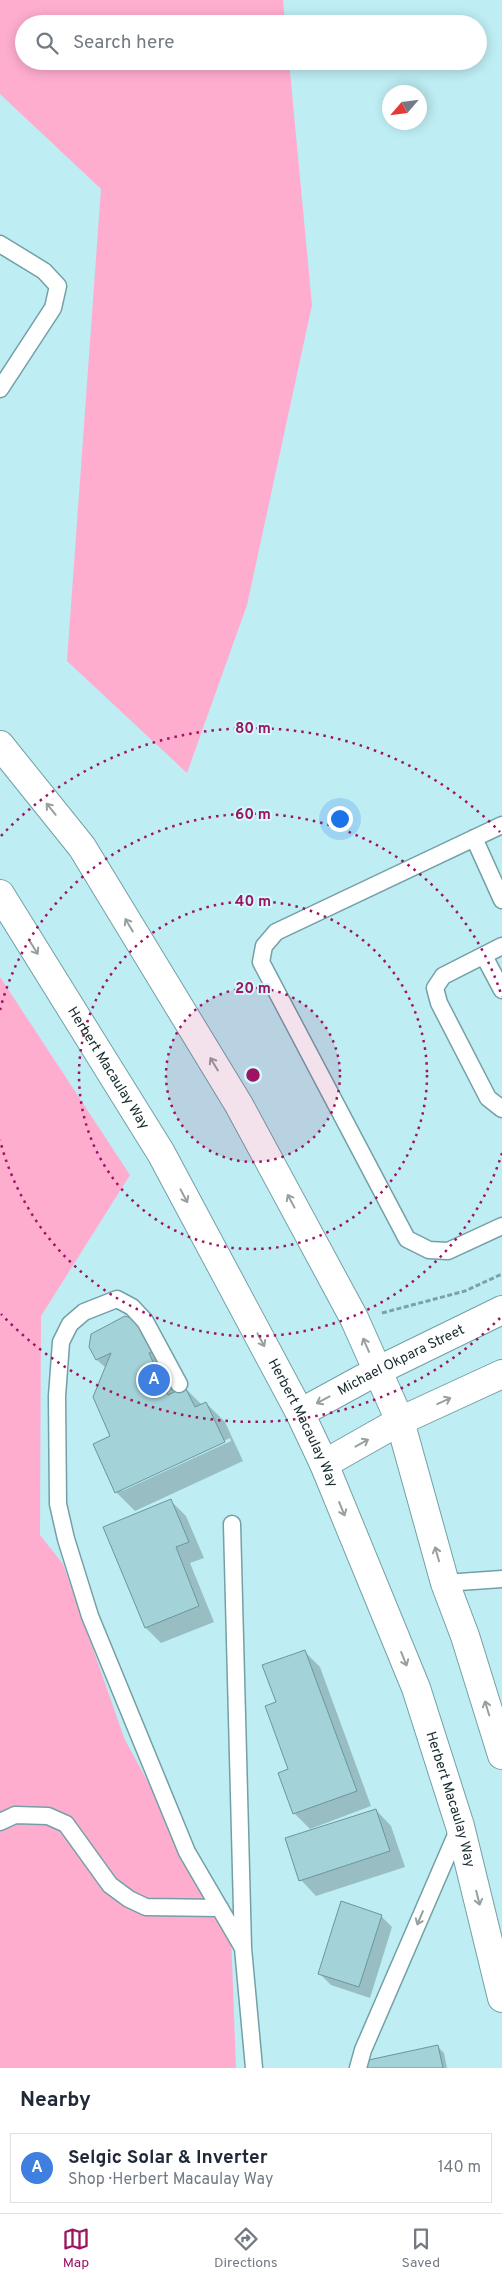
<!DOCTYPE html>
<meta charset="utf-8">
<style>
:root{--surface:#fff;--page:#f6f6f7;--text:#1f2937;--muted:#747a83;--line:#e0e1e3;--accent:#9d1462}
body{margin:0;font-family:Overpass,sans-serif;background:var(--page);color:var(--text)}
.compass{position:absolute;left:382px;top:85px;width:45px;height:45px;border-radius:50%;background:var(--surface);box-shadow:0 2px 12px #0003;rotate:242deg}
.you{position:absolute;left:339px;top:818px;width:18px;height:18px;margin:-12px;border:4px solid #fff;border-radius:50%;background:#1a73e8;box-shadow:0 0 0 8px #1a73e833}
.badge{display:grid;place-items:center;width:32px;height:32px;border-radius:50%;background:var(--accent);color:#fff;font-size:16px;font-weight:700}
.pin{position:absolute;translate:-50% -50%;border:2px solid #fff;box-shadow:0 1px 5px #0006}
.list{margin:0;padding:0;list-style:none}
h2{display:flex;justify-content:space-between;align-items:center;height:65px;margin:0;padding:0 20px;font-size:21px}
h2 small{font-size:16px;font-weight:400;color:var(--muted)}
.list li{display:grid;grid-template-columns:32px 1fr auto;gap:15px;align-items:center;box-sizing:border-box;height:70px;margin:0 10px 10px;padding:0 10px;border:1px solid var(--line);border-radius:0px}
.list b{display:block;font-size:19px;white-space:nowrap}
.list p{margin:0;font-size:16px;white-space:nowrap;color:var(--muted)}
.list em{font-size:16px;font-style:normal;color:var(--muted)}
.icon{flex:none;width:28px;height:28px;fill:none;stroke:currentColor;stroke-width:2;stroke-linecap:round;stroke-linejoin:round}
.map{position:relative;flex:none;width:502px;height:2068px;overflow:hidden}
.search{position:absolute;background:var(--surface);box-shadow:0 2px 12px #0003;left:15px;right:15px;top:15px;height:55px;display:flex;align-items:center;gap:12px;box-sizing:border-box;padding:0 18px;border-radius:28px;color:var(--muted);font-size:19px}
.sheet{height:145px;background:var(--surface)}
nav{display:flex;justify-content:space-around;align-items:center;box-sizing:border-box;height:70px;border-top:1px solid var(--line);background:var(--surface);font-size:14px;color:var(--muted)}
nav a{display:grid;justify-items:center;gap:2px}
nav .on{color:var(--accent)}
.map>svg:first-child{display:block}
</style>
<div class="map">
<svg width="502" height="2068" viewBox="0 0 502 2068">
<rect width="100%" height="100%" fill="#beedf4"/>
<!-- green -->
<path fill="#ffadcf" d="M0,0H283L285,24H24V61H289L312,305L247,605L187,773L67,661L101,189L0,94Z
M0,977L130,1175L41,1316L40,1535L63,1564L125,1740L231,1934L236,2068H0Z"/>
<!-- shadow -->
<path fill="#0003" fill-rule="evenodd" d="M142,1323L176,1392L185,1388L202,1405L206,1403L225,1422L243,1461L135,1511L116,1492L106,1368L97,1360L91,1346ZM230,1438L231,1441L122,1491V1488Z
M171,1501L186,1516L204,1558L190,1563L214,1622L161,1643L146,1628Z
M304,1651L320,1667L371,1806L310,1829L294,1813L290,1770Z
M376,1810L391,1826L405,1867L316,1896L301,1880Z
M381,1916L392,1927L370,1998L331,1985L319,1973Z
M438,2047L444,2053L447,2068H352Z"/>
<!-- building -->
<path fill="#a3d2d8" stroke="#6a979d" d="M125,1316L143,1322L155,1350L149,1353L168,1395L185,1387L195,1407L206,1402L225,1442L115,1493L93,1444L110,1436L93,1397L111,1353L96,1360L89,1347L91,1334Z
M171,1499L189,1542L176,1547L199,1606L145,1628L103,1527Z
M305,1650L357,1791L293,1814L278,1773L288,1769L265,1706L276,1702L262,1665Z
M376,1809L390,1851L299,1881L285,1838Z
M341,1901L382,1915L359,1987L318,1974Z
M438,2045L443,2068H350V2064Z"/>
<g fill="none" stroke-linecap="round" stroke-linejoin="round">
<!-- service casing -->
<g stroke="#73a0a6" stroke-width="19">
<path id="service" d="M0,244L44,271L58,286L53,308L0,389
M502,825L276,932L264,946L261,962L407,1239L429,1250L448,1251L502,1226
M474,838L502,900
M502,946L443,976L435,988L439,1003L488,1098L502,1109
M484,956L502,990
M179,1384L145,1321L132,1307L117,1299L84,1312L70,1324L61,1342L57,1396L58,1504L66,1539L90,1616L187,1852L243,1948
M232,1524L243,1948L254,2068
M445,1583L502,1579
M0,1822L15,1815L48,1816L66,1824L110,1885L129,1899L146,1907L220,1908
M358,2068L363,2050L459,1828"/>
</g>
<!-- secondary casing -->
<g stroke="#73a0a6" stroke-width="30">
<g id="secondary">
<path d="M0,745L82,847L239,1105L354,1318L400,1421L445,1583L465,1636L502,1755"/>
<path id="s1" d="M0,894L161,1153L300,1413L324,1464L416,1688L460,1826L502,1998"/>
<path id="s2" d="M300,1413L377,1371L502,1310"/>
<path d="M324,1464L400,1421L502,1374"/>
</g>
</g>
<!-- path -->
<path stroke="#7da1a6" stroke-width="3" stroke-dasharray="5 2.5" stroke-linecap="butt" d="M382,1313L465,1291L502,1274"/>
<!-- service -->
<use href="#service" stroke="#fff" stroke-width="16"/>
<!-- secondary -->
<use href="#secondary" stroke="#fff" stroke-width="28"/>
</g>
<!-- one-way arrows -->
<defs><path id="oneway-shaft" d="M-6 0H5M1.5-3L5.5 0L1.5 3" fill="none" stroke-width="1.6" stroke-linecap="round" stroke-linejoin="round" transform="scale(1.25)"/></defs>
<g stroke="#979fa0">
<use href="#oneway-shaft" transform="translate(51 809) rotate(-129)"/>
<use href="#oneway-shaft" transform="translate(129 925) rotate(-121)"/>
<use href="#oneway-shaft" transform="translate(34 948) rotate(58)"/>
<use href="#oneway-shaft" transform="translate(214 1064) rotate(-121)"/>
<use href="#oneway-shaft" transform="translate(184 1196) rotate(62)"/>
<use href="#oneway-shaft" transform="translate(291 1201) rotate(-118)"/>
<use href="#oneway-shaft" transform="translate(261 1340) rotate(62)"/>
<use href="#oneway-shaft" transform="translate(366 1345) rotate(-114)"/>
<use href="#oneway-shaft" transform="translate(323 1400) rotate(152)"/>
<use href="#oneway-shaft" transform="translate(444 1401) rotate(-25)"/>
<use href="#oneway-shaft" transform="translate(362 1443) rotate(-29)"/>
<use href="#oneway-shaft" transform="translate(342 1509) rotate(68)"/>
<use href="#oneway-shaft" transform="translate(437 1554) rotate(-106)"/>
<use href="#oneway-shaft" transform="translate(404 1659) rotate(68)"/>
<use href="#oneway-shaft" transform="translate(487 1708) rotate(-107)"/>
<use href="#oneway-shaft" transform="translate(478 1898) rotate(76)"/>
<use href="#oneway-shaft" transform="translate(420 1918) rotate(113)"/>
</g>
<!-- distance rings -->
<circle cx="253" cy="1075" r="87" fill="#9d1462" fill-opacity=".12"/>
<g fill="none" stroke="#9d1462" stroke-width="2.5" stroke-dasharray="2.5 5">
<circle cx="253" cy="1075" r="87"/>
<circle cx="253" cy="1075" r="174"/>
<path d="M502 1153A261 261 0 0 1 0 1140M0 1010A261 261 0 0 1 502 997"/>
<path d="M500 1318A347 347 0 0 1 1 1314M1 836A347 347 0 0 1 500 832"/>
</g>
<g text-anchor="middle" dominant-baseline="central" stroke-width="4" stroke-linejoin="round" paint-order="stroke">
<!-- street labels -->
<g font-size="14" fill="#172a2d" stroke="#d3f9fe">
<text stroke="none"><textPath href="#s1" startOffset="205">Herbert Macaulay Way</textPath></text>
<text stroke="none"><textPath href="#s2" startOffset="114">Michael Okpara Street</textPath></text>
<text stroke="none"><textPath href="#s1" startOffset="610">Herbert Macaulay Way</textPath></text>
<text stroke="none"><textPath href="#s1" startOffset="1015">Herbert Macaulay Way</textPath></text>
</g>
</g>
<circle cx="253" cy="1075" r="8" fill="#9d1462" stroke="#d3f9fe" stroke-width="2.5"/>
<g font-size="15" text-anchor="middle" font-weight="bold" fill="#9d1462" stroke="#d3f9fe" stroke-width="4" stroke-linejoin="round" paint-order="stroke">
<text x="253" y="733">80 m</text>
<text x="253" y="819">60 m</text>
<text x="253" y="906">40 m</text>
<text x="253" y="993">20 m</text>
</g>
</svg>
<svg class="compass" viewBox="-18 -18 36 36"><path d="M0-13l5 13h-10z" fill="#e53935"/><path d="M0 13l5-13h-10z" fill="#747a83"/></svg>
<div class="you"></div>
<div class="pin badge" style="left:154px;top:1380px;background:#3f7fe0">A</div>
<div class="search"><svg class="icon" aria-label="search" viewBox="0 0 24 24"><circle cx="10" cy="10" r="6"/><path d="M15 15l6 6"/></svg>Search here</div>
</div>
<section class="sheet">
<h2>Nearby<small></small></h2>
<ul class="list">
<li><span class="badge" style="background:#3f7fe0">A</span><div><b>Selgic Solar &amp; Inverter</b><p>Shop · Herbert Macaulay Way</p></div><em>140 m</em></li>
</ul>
</section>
<nav>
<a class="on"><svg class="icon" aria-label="map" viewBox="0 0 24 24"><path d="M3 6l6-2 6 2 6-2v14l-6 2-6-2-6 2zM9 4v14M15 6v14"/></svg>Map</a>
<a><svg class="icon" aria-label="directions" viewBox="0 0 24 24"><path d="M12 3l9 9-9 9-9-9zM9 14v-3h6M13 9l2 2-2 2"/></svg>Directions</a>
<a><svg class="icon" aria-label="saved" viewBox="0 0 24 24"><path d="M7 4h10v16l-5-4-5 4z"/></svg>Saved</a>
</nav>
